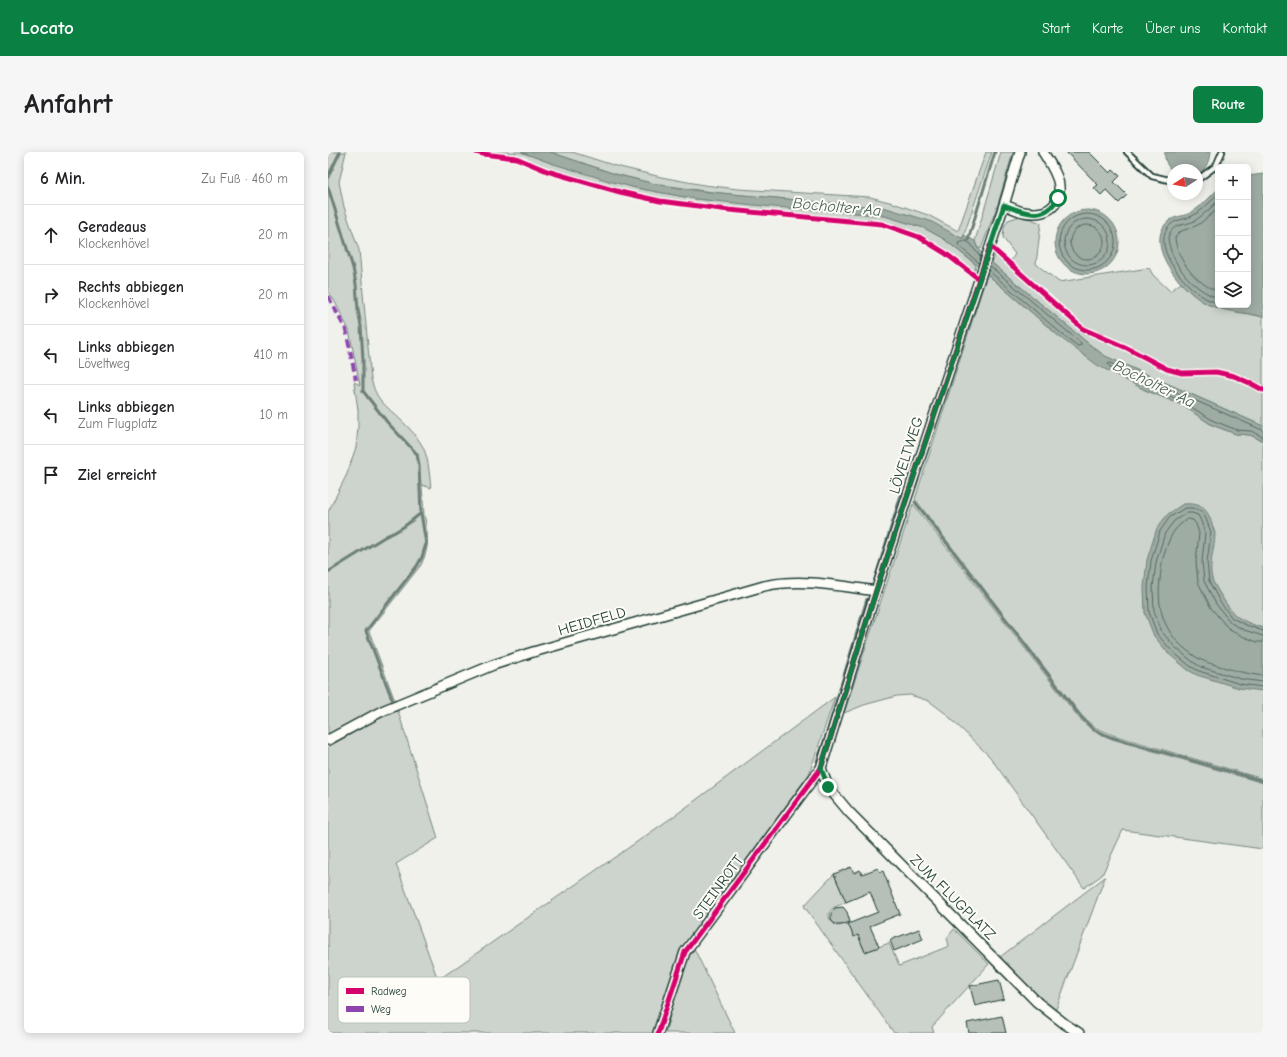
<!DOCTYPE html>
<html lang="de">
<meta charset="utf-8">
<style>
:root{--surface:#fff;--page:#f6f6f6;--text:#202124;--muted:#757577;--line:#e0e0e0;--accent:#0b8043}
body{margin:0;font-family:"Comic Neue",sans-serif;background:var(--page);color:var(--text)}
.controls{position:absolute;right:12px;top:12px;display:grid;overflow:hidden;border-radius:6px;box-shadow:0 2px 10px #0003}
.controls button{width:36px;height:36px;display:grid;place-items:center;padding:0;border:0;border-bottom:1px solid var(--line);background:var(--surface);color:var(--text);font:20px sans-serif}
.compass{position:absolute;left:839px;top:12px;width:36px;height:36px;border-radius:50%;background:var(--surface);box-shadow:0 2px 10px #0003;rotate:259deg}
.stop{position:absolute;width:12px;height:12px;margin:-9px;border:3px solid #0b8043;border-radius:50%;background:#fff}
.stop.end{background:#0b8043;border-color:#fff;box-shadow:0 1px 4px #0008}
.list{margin:0;padding:0;list-style:none}
h2{display:flex;justify-content:space-between;align-items:center;height:52px;margin:0;padding:0 16px;font-size:17px}
h2 small{font-size:13px;font-weight:400;color:var(--muted)}
.list li{display:grid;grid-template-columns:26px 1fr auto;gap:12px;align-items:center;box-sizing:border-box;height:60px;padding:0 16px;border-top:1px solid var(--line)}
.list b{display:block;font-size:15px;white-space:nowrap}
.list p{margin:0;font-size:13px;white-space:nowrap;color:var(--muted)}
.list em{font-size:13px;font-style:normal;color:var(--muted)}
.icon{flex:none;width:22px;height:22px;fill:none;stroke:currentColor;stroke-width:2;stroke-linecap:round;stroke-linejoin:round}
.map{position:relative;flex:none;width:935px;height:881px;overflow:hidden;border-radius:6px}
header{display:flex;align-items:center;gap:24px;box-sizing:border-box;height:56px;padding:0 20px;background:var(--accent);color:#fff}
header strong{font-size:19px}
nav{display:flex;gap:22px;margin-inline-start:auto;font-size:14px}
.intro{display:flex;align-items:center;justify-content:space-between;box-sizing:border-box;height:96px;padding:0 24px}
h1{margin:0;font-size:28px}
.button{padding:10px 18px;border-radius:6px;background:var(--accent);color:#fff;font-size:14px;font-weight:700}
main{display:flex;gap:24px;padding:0 24px}
aside{flex:1;background:var(--surface);border-radius:6px;box-shadow:0 2px 10px #0003}
.map>svg:first-child{display:block}
</style>
<header>
<strong>Locato</strong>
<nav><a>Start</a><a>Karte</a><a>Über uns</a><a>Kontakt</a></nav>
</header>
<div class="intro"><h1>Anfahrt</h1><a class="button">Route</a></div>
<main>
<aside>
<h2>6 Min.<small>Zu Fuß · 460 m</small></h2>
<ul class="list">
<li><svg class="icon" aria-label="ahead" viewBox="0 0 24 24"><path d="M12 20V5M6 11l6-6 6 6"/></svg><div><b>Geradeaus</b><p>Klockenhövel</p></div><em>20 m</em></li>
<li><svg class="icon" aria-label="right" viewBox="0 0 24 24"><path d="M7 20v-9h11M14 6l5 5-5 5"/></svg><div><b>Rechts abbiegen</b><p>Klockenhövel</p></div><em>20 m</em></li>
<li><svg class="icon" aria-label="left" viewBox="0 0 24 24"><path d="M17 20v-9H6M10 6l-5 5 5 5"/></svg><div><b>Links abbiegen</b><p>Löveltweg</p></div><em>410 m</em></li>
<li><svg class="icon" aria-label="left" viewBox="0 0 24 24"><path d="M17 20v-9H6M10 6l-5 5 5 5"/></svg><div><b>Links abbiegen</b><p>Zum Flugplatz</p></div><em>10 m</em></li>
<li><svg class="icon" aria-label="arrive" viewBox="0 0 24 24"><path d="M6 21V4h12l-3 4 3 4H6"/></svg><div><b>Ziel erreicht</b></div></li>
</ul>
</aside>
<div class="map">
<svg width="935" height="881" viewBox="0 0 935 881">
<rect width="100%" height="100%" fill="#f0f1eb"/>
<filter id="ink" filterUnits="userSpaceOnUse"><feTurbulence type="fractalNoise" baseFrequency=".025" numOctaves="2"/><feDisplacementMap in="SourceGraphic" scale="8" xChannelSelector="R" yChannelSelector="G"/><feConvolveMatrix kernelMatrix="1 2 1 2 8 2 1 2 1" color-interpolation-filters="sRGB"/></filter>
<g filter="url(#ink)">
<!-- green -->
<path fill="#cdd3cd" stroke="#768880" d="M0,0H18L11,30L16,55L31,98L43,227C45,235 48,243 53,249C66,263 82,274 92,290C101,303 101,321 103,336L94,333L96,363L97,366C100,386 102,394 93,413L41,479L67,549L0,584V360L19,322L28,295L30,276V258L26,230L32,233L21,178L6,148L0,140Z
M162,0H193L223,11L308,36L368,47L518,60L557,64L596,76L616,87L648,113L646,121L615,97L594,84L574,76L555,71L517,66L391,55L333,48L301,40L222,17L187,4Z
M222,0H244L288,14L333,25L376,33L410,37L542,45L565,51L600,63L630,79L658,0H664L635,86H633L558,56L392,41L327,32L287,22Z
M673,0H685L670,52L653,97L649,95L647,89Z
M695,64L703,67L713,71L708,112L731,130L821,116L825,123L842,139L853,131C860,138 870,148 880,152C897,159 917,160 935,165V274L777,204L761,192L664,111L667,103L754,179L756,175L683,109L687,102L675,86L676,75L680,68L689,65Z
M660,123L733,186L817,238L854,253L884,273L908,282L922,283L935,289V627L785,583L766,575L754,564L587,347L657,129Z
M585,352L751,566L765,579L784,587L935,631V697L795,678L774,723L756,736L662,605L617,561L601,549L582,543L569,544L536,553L516,561Z
M507,545L481,622L361,786L407,881H337L342,864L335,862L328,881H0V595L50,567L70,559L110,686L68,712L110,828L349,662Z
M506,722L518,750C514,752 509,754 505,756C497,762 502,771 509,774L520,772L526,784L530,783L537,800L561,791L571,814L621,794L619,786L626,777L661,812L604,875L606,881H566L476,754Z
M777,725L727,860L672,805Z"/>
<!-- water -->
<path fill="#9faca4" stroke="#6c8077" d="M193,0H222L287,22L327,32L371,39L558,56L602,69L633,86H635L636,83L647,89L649,95L664,111L761,192L777,204L935,274V289L922,283L908,282L884,273L854,253L817,238L769,213L733,186L644,109L616,87L596,76L557,64L518,60L445,55L368,47L308,36L281,29L223,11Z
M837,0H882C881,10 878,18 869,22V18H845V19C839,15 836,7 837,0Z
M935,22V165C917,160 895,160 879,152C857,141 819,99 836,74C844,63 852,66 862,61C873,55 882,45 890,37V153H920V24Z
M727 90a32 32 0 1 1 64 0a32 32 0 1 1-64 0Z
M855,352C870,351 878,354 883,369C884,373 886,377 887,381C887,396 880,412 884,427C887,435 901,457 907,463C914,469 926,473 935,476V539L911,536L869,523L860,518L841,502L826,484L817,461L816,435L819,408L829,376L840,362Z"/>
<g fill="none" stroke-linecap="round" stroke-linejoin="round">
<!-- shore -->
<path stroke="#526961" stroke-width="1" d="M890,42C882,50 874,59 864,64C856,68 847,67 840,75C823,98 861,139 881,148C884,149 887,150 890,151
M890,49C883,56 876,62 868,68C857,75 845,69 840,86C843,112 865,138 890,146
M890,57L870,73L851,80L847,86C849,108 869,133 890,139
M731 90a28 28 0 1 1 56 0a28 28 0 1 1-56 0Z
M736 90a23 23 0 1 1 46 0a23 23 0 1 1-46 0Z
M742 90a17 17 0 1 1 34 0a17 17 0 1 1-34 0Z
M651,111L631,94L630,91L638,89L643,92L646,97L653,105
M660,118L735,183L750,194L753,193V191L662,114
M935,278L932,277L782,211L780,212L781,214L819,234L855,250L886,269L909,278L923,279L935,285
M935,479L918,473L904,466L892,450L881,429L879,410L883,380L878,367L873,359L864,356H857L842,365L832,379L823,409L820,435L821,460L829,482L844,499L862,514L871,519L912,532L935,535
M935,484L916,478L903,471L888,452L876,429L874,410L877,381L873,369L870,363L864,361H858L846,369L837,381L828,410L825,435L826,459L834,480L848,496L865,510L873,515L913,527L935,530
M935,490H929L914,484L900,476L883,456L870,430L868,410L871,381L868,372L865,368L860,367C843,377 841,388 835,406C833,413 833,420 832,427C828,462 839,486 868,505C874,509 881,511 888,513C904,518 919,522 935,524"/>
<!-- stream -->
<path stroke="#6c8077" stroke-width="3" d="M0,25L12,0
M0,35L25,116L28,132L30,158L33,174L35,208V239L59,270L89,302L91,313L93,361L98,392L94,405L89,414L38,479L64,547
M640,88L667,0
M587,350L752,564L765,577L783,585L935,629
M0,420L58,384C72,379 82,370 93,361
M547,427L574,340
M489,609L497,587L539,447"/>
</g>
<!-- building -->
<path fill="#b6bfb8" stroke="#1f3d34" d="M738,0H761L782,21L785,18L792,24L786,30L799,43L791,51L778,38L773,43L766,36L770,33Z
M523,715L526,721L532,718L534,722L550,716L552,720L555,719L572,762L542,774L551,795L537,800L530,783L526,785L520,772L550,760L542,740L518,750L506,722Z
M515,755L519,760L522,770L513,773H508L503,768V761L507,756Z
M591,777L595,787L566,799L562,788Z
M671,828L676,847L647,854L642,834Z
M674,864L678,881H641L639,871Z"/>
<g fill="none" stroke-linecap="round" stroke-linejoin="round">
<!-- lane casing -->
<g stroke="#1f3d34" stroke-width="8">
<path id="lane" d="M799,0L824,24L845,29
M869,28L888,14L894,0"/>
</g>
<!-- street casing -->
<g stroke="#1f3d34" stroke-width="12">
<path id="street" d="M676,53C683,55 689,59 696,60C716,64 733,56 731,34C730,22 721,10 715,0
M0,588L54,559L165,513L205,500L436,434C473,426 512,434 548,439
M493,616L500,635L521,660L709,850L737,872L751,881
M330,881L357,800L493,616L548,439L676,53L692,0"/>
</g>
<!-- lane -->
<use href="#lane" stroke="#fdfcf7" stroke-width="4.5"/>
<!-- street -->
<use href="#street" stroke="#fdfcf7" stroke-width="9"/>
<!-- quiet -->
<path stroke="#8e44ad" stroke-width="4" stroke-dasharray="8 4" stroke-linecap="butt" d="M0,144L18,178L28,228"/>
<!-- cycleway casing -->
<g stroke="#fdfcf7" stroke-width="8">
<path id="cycleway" d="M148,0L155,2L188,6L219,19L260,31L292,40L332,49L401,58L554,72L591,85L617,101L651,127
M330,881L357,800L493,616L548,439L662,94L755,177L799,196L839,217L854,221L888,220L906,224L924,232L935,238"/>
</g>
<!-- cycleway -->
<use href="#cycleway" stroke="#d6006c" stroke-width="5"/>
</g>
</g>
<g fill="none" stroke-linecap="round" stroke-linejoin="round" filter="url(#ink)">
<!-- route -->
<path stroke="#0b8043" stroke-width="5" d="M500,635L493,616L548,439L676,53C697,61 716,70 730,46"/>
</g>
<g text-anchor="middle" dominant-baseline="central" stroke-width="4" stroke-linejoin="round" paint-order="stroke">
<!-- street labels -->
<g font-size="15" fill="#1f3d34" stroke="#fdfcf7">
<text transform="translate(578 303) rotate(-72)">LÖVELTWEG</text>
<text transform="translate(264 469) rotate(-16)">HEIDFELD</text>
<text transform="translate(390 735) rotate(-54)">STEINROTT</text>
<text transform="translate(625 745) rotate(45)">ZUM FLUGPLATZ</text>
</g>
<!-- water labels -->
<g font-size="16" font-style="italic" fill="#455e56" stroke="#fdfcf7">
<text transform="translate(509 55) rotate(5)">Bocholter Aa</text>
<text transform="translate(826 232) rotate(26)">Bocholter Aa</text>
</g>
</g>
<!-- legend -->
<rect x="10" y="825" width="132" height="46" rx="6" fill="#fdfcf7" stroke="#bac3bc" stroke-width="1"/>
<rect x="18" y="836" width="18" height="6" fill="#d6006c"/>
<rect x="18" y="854" width="18" height="6" fill="#8e44ad"/>
<g font-size="11" fill="#1f3d34">
<text x="43" y="843">Radweg</text>
<text x="43" y="861">Weg</text>
</g>
</svg>
<div class="controls">
<button>+</button>
<button>−</button>
<button><svg class="icon" aria-label="locate" viewBox="0 0 24 24"><circle cx="12" cy="12" r="6"/><path d="M12 2v4M12 18v4M2 12h4M18 12h4"/></svg></button>
<button><svg class="icon" aria-label="layers" viewBox="0 0 24 24"><path d="M12 4l9 5-9 5-9-5zM3 14l9 5 9-5"/></svg></button>
</div>
<svg class="compass" viewBox="-18 -18 36 36"><path d="M0-13l5 13h-10z" fill="#e53935"/><path d="M0 13l5-13h-10z" fill="#757577"/></svg>
<div class="stop" style="left:730px;top:46px"></div>
<div class="stop end" style="left:500px;top:635px"></div>
</div>
</main>
